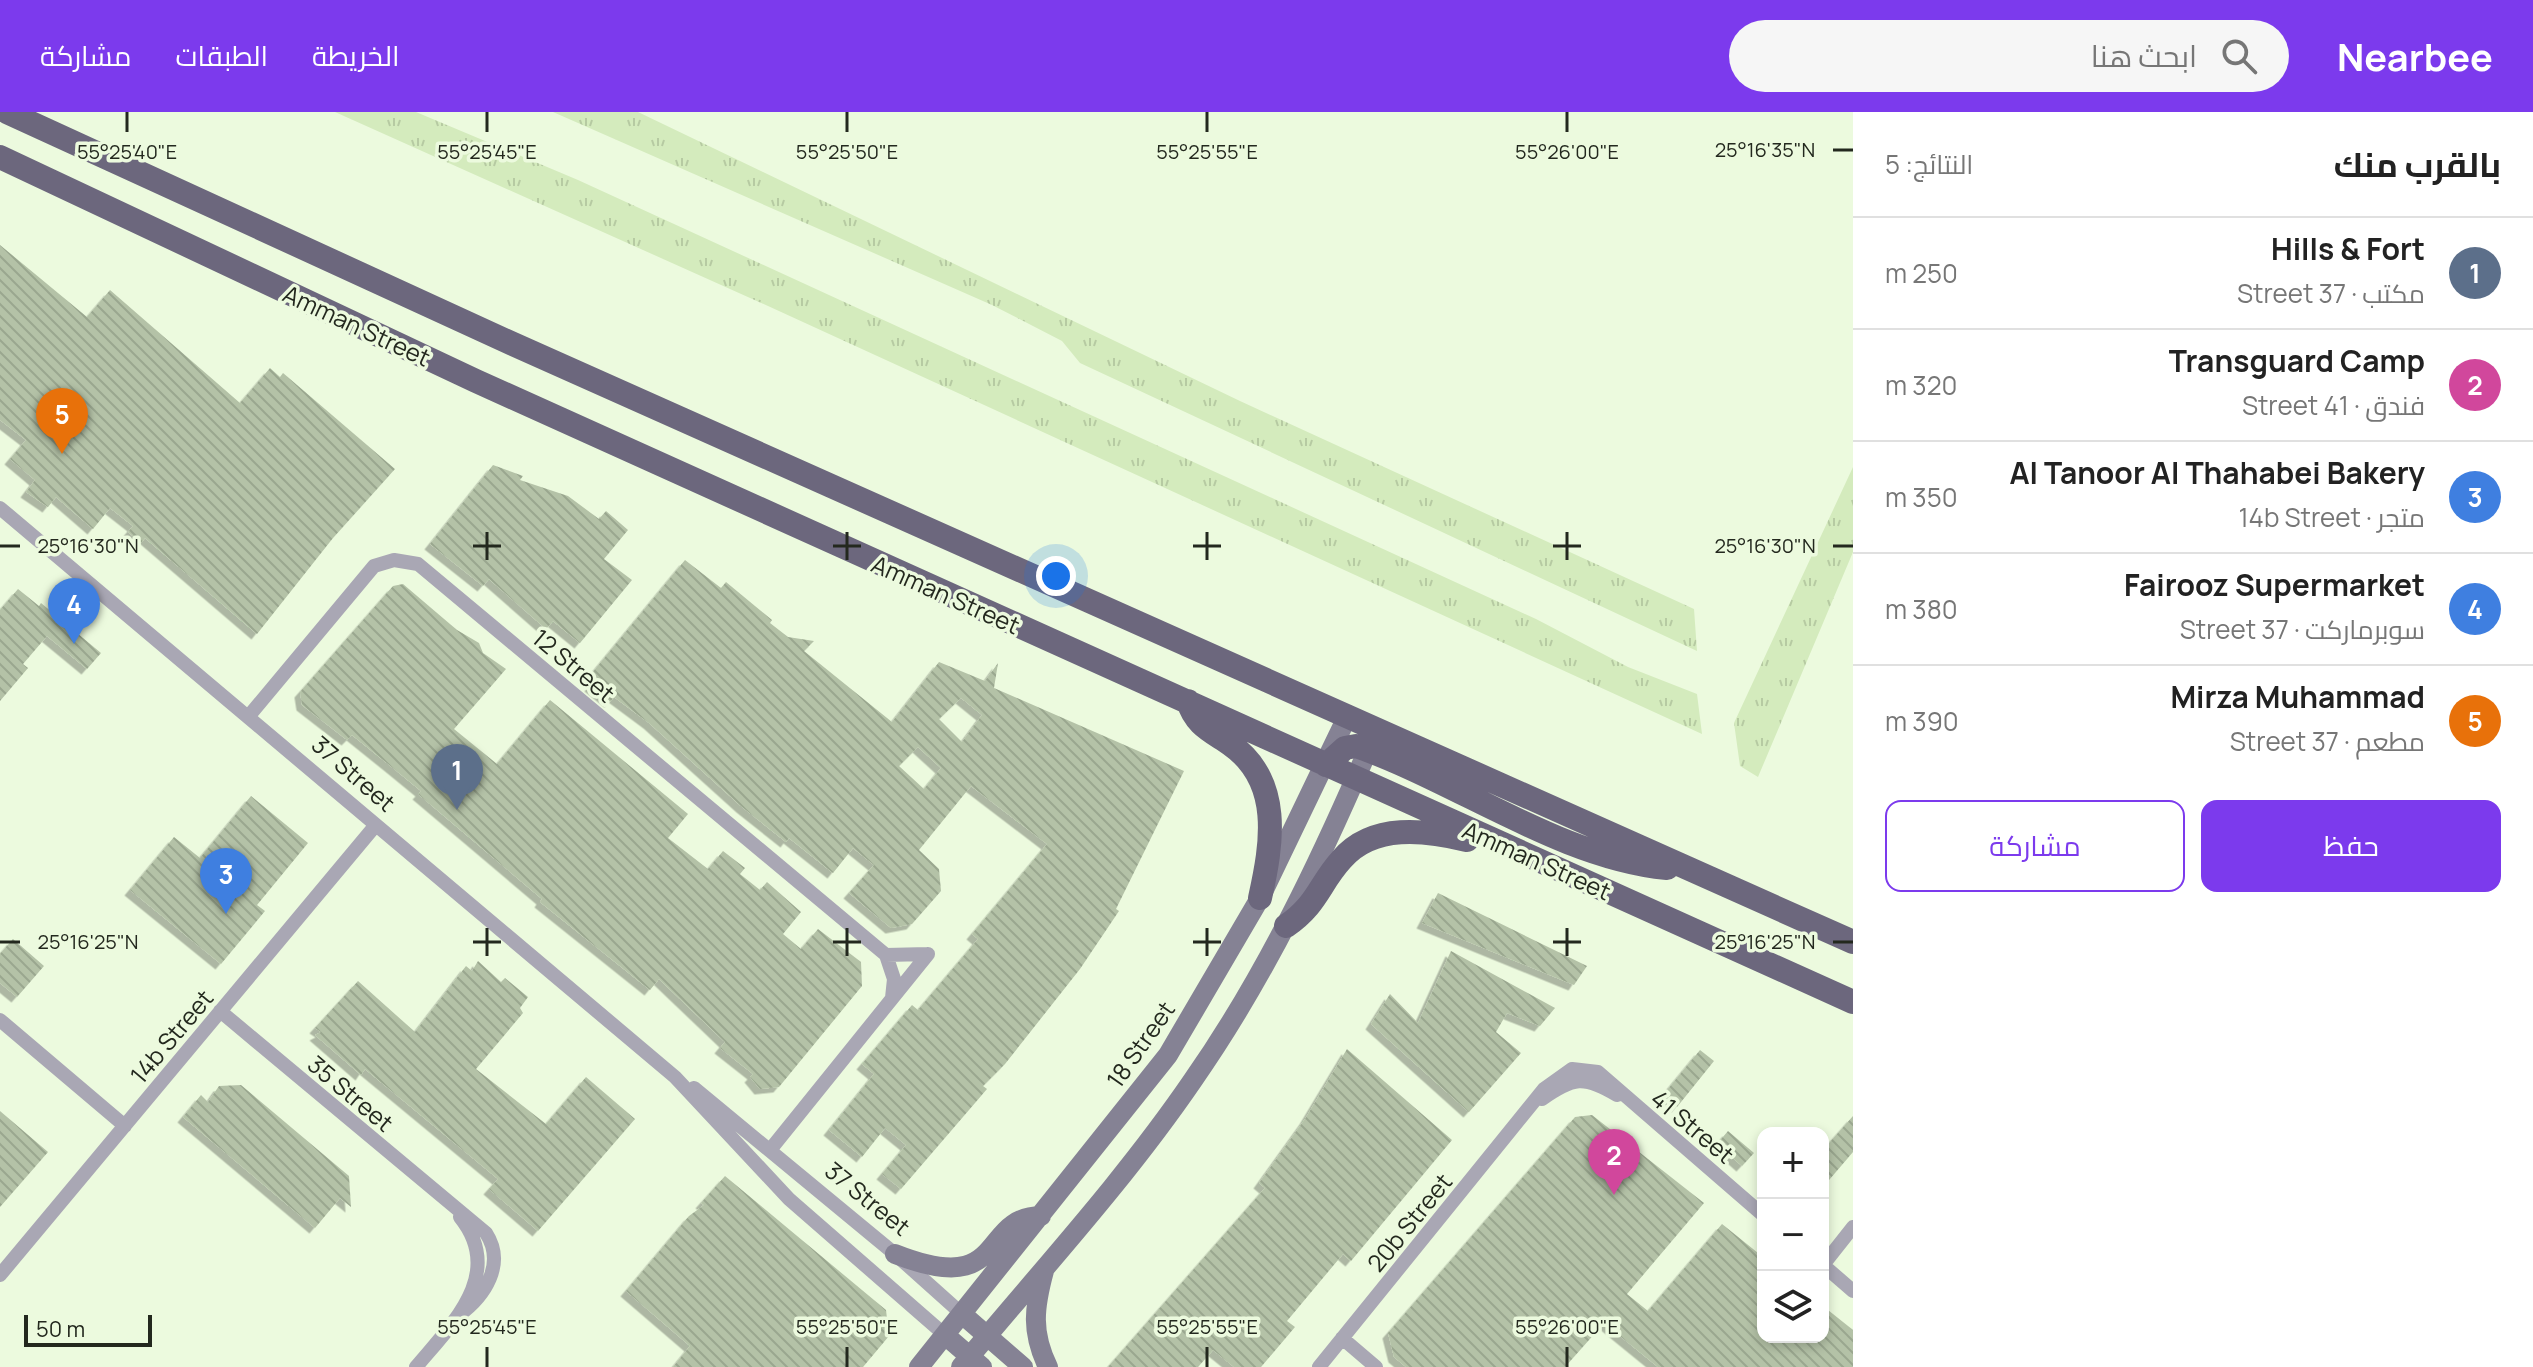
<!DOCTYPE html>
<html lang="ar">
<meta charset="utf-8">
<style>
:root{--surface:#fff;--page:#f6f6f6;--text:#222;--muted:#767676;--line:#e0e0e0;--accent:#7c3aed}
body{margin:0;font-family:Manrope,Cairo,sans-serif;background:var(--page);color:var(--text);direction:rtl}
.controls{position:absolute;right:24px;bottom:24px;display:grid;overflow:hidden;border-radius:16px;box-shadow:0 4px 12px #0003}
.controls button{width:72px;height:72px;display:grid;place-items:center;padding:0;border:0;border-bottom:2px solid var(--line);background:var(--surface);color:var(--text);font:40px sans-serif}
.scale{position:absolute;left:24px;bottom:20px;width:128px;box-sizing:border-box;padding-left:8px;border:4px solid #23281e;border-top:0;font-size:22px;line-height:28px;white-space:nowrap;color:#23281e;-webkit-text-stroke:6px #ecfade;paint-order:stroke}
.you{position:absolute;left:1056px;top:464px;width:28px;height:28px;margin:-20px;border:6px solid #fff;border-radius:50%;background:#1a73e8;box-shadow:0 0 0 12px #1a73e833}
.badge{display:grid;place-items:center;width:52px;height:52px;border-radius:50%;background:var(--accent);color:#fff;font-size:26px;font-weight:700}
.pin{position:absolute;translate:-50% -66px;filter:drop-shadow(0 2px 4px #0008)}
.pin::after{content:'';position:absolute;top:42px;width:28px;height:24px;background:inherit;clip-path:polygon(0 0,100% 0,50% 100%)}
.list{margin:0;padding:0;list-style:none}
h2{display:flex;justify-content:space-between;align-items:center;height:104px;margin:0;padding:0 32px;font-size:34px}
h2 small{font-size:26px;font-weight:400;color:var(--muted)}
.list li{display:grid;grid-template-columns:52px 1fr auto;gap:24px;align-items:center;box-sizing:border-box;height:112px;padding:0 32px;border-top:2px solid var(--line)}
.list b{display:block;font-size:30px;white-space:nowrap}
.list p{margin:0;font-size:26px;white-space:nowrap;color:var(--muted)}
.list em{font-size:26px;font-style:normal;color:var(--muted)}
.actions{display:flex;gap:16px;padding:24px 32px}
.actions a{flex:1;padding:18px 0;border:2px solid var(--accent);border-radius:16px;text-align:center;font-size:28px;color:var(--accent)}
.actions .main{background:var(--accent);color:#fff}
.icon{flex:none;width:44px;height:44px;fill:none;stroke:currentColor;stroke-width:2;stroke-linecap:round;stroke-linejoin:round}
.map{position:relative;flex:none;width:1853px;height:1255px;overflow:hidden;direction:ltr}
header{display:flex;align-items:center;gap:48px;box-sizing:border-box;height:112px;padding:0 40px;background:var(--accent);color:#fff}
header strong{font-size:38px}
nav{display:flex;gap:44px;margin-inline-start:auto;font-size:28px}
.search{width:560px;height:72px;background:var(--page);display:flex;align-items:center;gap:20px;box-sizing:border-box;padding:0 28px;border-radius:44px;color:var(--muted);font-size:30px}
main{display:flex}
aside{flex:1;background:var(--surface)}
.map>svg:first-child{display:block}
</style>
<header>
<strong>Nearbee</strong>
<div class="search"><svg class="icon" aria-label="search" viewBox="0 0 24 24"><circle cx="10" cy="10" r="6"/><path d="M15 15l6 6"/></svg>ابحث هنا</div>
<nav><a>الخريطة</a><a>الطبقات</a><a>مشاركة</a></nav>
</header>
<main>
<aside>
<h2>بالقرب منك<small>النتائج: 5</small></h2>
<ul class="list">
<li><span class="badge" style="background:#5c6f8a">1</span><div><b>Hills &amp; Fort</b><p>مكتب · 37 Street</p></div><em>250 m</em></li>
<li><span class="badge" style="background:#d1479c">2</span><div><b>Transguard Camp</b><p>فندق · 41 Street</p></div><em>320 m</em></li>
<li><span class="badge" style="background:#3f7fe0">3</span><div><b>Al Tanoor Al Thahabei Bakery</b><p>متجر · 14b Street</p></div><em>350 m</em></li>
<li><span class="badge" style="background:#3f7fe0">4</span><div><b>Fairooz Supermarket</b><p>سوبرماركت · 37 Street</p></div><em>380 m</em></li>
<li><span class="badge" style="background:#e8710a">5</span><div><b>Mirza Muhammad</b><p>مطعم · 37 Street</p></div><em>390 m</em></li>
</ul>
<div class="actions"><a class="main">حفظ</a><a>مشاركة</a></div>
</aside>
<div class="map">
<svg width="1853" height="1255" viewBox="0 0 1853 1255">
<defs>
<pattern id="grass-tufts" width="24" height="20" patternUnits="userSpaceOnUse" patternTransform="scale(2)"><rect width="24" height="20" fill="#d4ebbd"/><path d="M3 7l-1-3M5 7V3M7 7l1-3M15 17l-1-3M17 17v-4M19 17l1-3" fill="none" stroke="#b6caa2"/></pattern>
<pattern id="building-back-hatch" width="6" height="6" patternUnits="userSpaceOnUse" patternTransform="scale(2)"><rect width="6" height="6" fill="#b4c2a7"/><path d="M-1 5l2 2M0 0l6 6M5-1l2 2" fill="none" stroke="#9aa78f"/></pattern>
<filter id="shadow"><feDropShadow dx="-5.5" dy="5.5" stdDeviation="0" flood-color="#0004"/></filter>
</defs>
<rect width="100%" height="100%" fill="#ecfade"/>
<!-- grass -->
<path fill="url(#grass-tufts)" d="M335,0H416L578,68L1536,507L1628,555L1697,582L1702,622L768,194Z
M553,0H638L1240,289L1694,497L1697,539L1080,251L1062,229L992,193Z
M1853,355V440L1758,665L1740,654L1734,611Z"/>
<!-- building -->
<path fill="url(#building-back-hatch)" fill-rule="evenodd" filter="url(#shadow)" d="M0,133L87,205L110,178L240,291L270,256L280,265L283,261L395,357L333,426L257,522L145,426L141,431L128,420L133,414L110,396L93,417L56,385L48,395L26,380L35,368L10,347L26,328L0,308Z
M493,353L523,364L520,368L568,384L599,407L606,399L628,418L604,447L632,468L580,531L553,509L546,517L489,467L483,474L430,432Z
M685,448L721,476L726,470L772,508L770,511L788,525L814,529L804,539L892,610L939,550L985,569L998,551L994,576L1184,659L1116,797L1119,799L1080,857L1005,952L983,974L987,977L901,1077L882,1062L906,1033L885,1016L862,1045L829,1018L874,962L862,952L912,893L918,898L978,827L972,822L1047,732L971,674L919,738L939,757L941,779L912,812L891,816L849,781L874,753L853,736L833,761L789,726L786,730L742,695L649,611L614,585L610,590L590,574L597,566L592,561ZM961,586L982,603L962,630L939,607ZM918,635L941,656L924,677L899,654Z
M403,472L457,518L479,531L483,541L506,557L454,617L497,652L550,588L688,702L668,726L708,757L723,739L745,756L740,762L760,778L767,770L801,800L783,822L801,837L818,817L861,850L862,874L779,975L760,977L750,965L753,962L720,936L725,930L659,867L650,878L540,790L542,787L418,682L421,679L393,656L352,623L347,628L302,593L300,580L393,474Z
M18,477L39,494L41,491L101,541L87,557L47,524L23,552L28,556L0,589V498Z
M251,684L308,731L257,793L265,799L221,852L130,778L174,725L200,746Z
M1438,781L1587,854L1574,873L1422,811Z
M13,827L44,854L17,885L0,871V842Z
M1451,839L1555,896L1540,914L1507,901L1496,920L1521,941L1469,1000L1371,912L1390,882L1418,911Z
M478,849L501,870L505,866L528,885L520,896L523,901L476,957L546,1012L586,965L635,1007L538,1119L489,1077L498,1067L365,957L361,963L315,923L321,920L315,916L358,869L415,920L466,854L472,859Z
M1347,937L1452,1028L1351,1149L1343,1142L1287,1209L1295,1215L1261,1255H1234L1213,1238L1198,1255H1108L1265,1076L1259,1071L1305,1007Z
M1700,938L1714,949L1677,995L1663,983Z
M241,973L349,1064L351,1095L340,1086L315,1116L183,1005L201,983L208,990L219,974Z
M0,999L48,1040L0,1095Z
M1592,1003L1704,1091L1627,1182L1648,1199L1722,1112L1763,1145V1225H1823V1194L1853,1218V1255H1658L1604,1211L1565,1255H1406L1394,1245L1388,1221L1575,1005Z
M1853,1004V1040L1823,1075V1038Z
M1728,1019L1754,1041L1742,1054L1717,1032Z
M725,1064L886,1198L889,1224L863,1255H673L690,1234L626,1179L689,1104L704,1093L701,1091Z"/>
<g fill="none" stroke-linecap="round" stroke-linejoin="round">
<!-- street -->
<path stroke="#a9a7b4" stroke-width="14" d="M0,396L675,965L789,1087L945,1223
M248,605L374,454L394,448L418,452L886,843L894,867L892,886
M886,843L928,842
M220,899L486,1121C506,1152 485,1184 459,1203
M0,908L125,1014
M694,976L895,1142L962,1202
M1542,987C1573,965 1584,963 1617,983
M770,1038L928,842
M1823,1153L1853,1115
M1823,1153L1853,1179
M0,1163L375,714
M1342,1226L1376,1255
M416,1255C452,1212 506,1162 460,1105
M1319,1255L1544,977L1572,957L1598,960L1763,1103"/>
<!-- secondary -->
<path stroke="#858294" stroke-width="20" d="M895,1142C1009,1187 978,1105 1041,1104
M1044,1159C1034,1196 1031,1220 1048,1255
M962,1202L1023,1255
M945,1223L982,1255
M919,1255L1168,943L1260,786L1348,603
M961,1255C1039,1161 1124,1069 1193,968C1267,862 1322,745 1373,626"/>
<!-- primary -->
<path stroke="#6c677d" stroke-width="24" d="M7,0L513,232L1853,830
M0,45L476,269L1853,890
M1188,589C1195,613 1211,619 1230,632C1283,669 1272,732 1260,786
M1326,653L1345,636L1356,634C1457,669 1561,746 1667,756
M1286,814C1318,792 1319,772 1342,747C1373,711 1426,718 1467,728"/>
</g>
<!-- ticks -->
<path fill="none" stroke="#23281e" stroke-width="3" d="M127,0V20M487,0V20M847,0V20M1207,0V20M1567,0V20M1833,38H1853M487,420V448M847,420V448M1207,420V448M1567,420V448M0,434H20M473,434H501M833,434H861M1193,434H1221M1553,434H1581M1833,434H1853M487,816V844M847,816V844M1207,816V844M1567,816V844M0,830H20M473,830H501M833,830H861M1193,830H1221M1553,830H1581M1833,830H1853M487,1235V1255M847,1235V1255M1207,1235V1255M1567,1235V1255"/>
<g text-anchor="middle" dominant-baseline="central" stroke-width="7" stroke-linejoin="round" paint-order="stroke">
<!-- street labels -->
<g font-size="24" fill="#23281e" stroke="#ecfade">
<text transform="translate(357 213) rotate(25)">Amman Street</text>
<text transform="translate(946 482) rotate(24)">Amman Street</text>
<text transform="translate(574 553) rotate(40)">12 Street</text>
<text transform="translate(354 661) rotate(41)">37 Street</text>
<text transform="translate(1537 748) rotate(24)">Amman Street</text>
<text transform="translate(171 924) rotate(-50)">14b Street</text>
<text transform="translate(1140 932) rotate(-55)">18 Street</text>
<text transform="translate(351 981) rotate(40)">35 Street</text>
<text transform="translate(1693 1014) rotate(40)">41 Street</text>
<text transform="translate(868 1086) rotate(39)">37 Street</text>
<text transform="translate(1409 1110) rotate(-51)">20b Street</text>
</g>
</g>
<g font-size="20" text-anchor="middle" fill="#23281e" stroke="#ecfade" stroke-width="7" stroke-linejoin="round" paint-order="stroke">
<text x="1765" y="45">25°16'35"N</text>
<text x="127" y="47">55°25'40"E</text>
<text x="487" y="47">55°25'45"E</text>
<text x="847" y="47">55°25'50"E</text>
<text x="1207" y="47">55°25'55"E</text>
<text x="1567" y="47">55°26'00"E</text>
<text x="88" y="441">25°16'30"N</text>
<text x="1765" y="441">25°16'30"N</text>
<text x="88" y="837">25°16'25"N</text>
<text x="1765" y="837">25°16'25"N</text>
<text x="487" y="1222">55°25'45"E</text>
<text x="847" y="1222">55°25'50"E</text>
<text x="1207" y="1222">55°25'55"E</text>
<text x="1567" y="1222">55°26'00"E</text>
</g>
</svg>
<div class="controls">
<button>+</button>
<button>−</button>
<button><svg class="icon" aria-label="layers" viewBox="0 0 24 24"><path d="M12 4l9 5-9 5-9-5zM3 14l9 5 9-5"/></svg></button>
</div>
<div class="scale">50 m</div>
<div class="you"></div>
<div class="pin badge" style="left:457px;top:698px;background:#5c6f8a">1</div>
<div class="pin badge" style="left:1614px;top:1083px;background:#d1479c">2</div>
<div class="pin badge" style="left:226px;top:802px;background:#3f7fe0">3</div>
<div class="pin badge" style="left:74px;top:532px;background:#3f7fe0">4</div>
<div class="pin badge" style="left:62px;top:342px;background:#e8710a">5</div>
</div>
</main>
